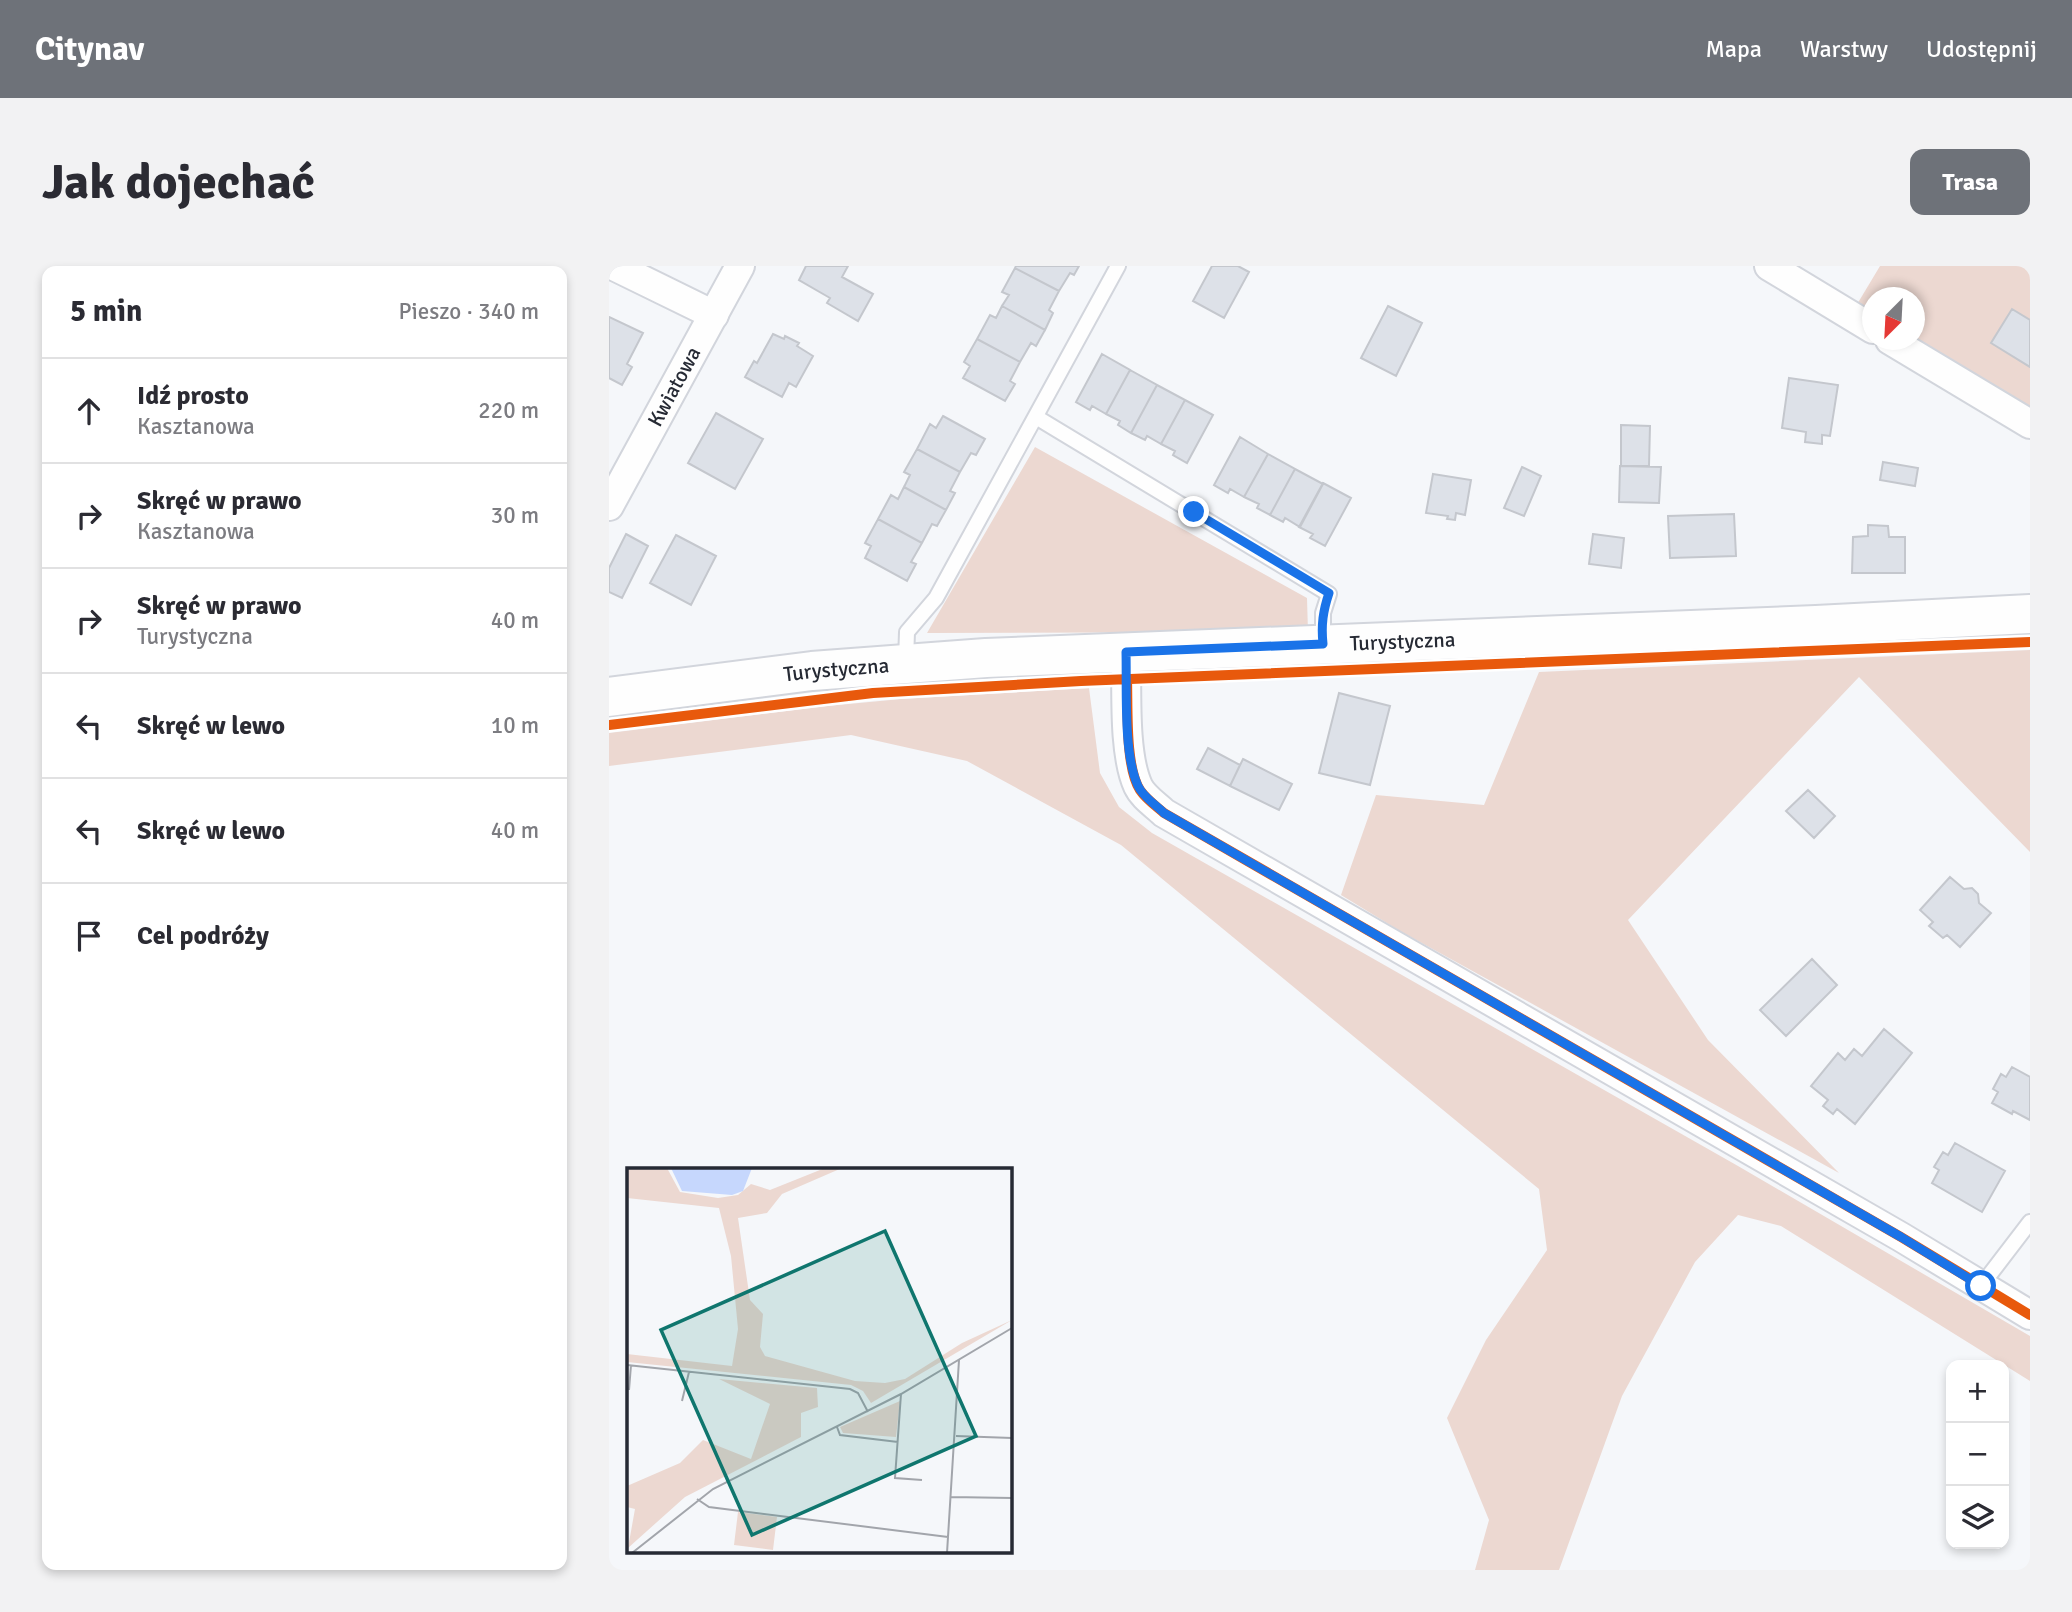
<!DOCTYPE html>
<html lang="pl">
<meta charset="utf-8">
<style>
:root{--surface:#fff;--page:#f2f2f3;--text:#2b2b33;--muted:#7c7c81;--line:#e1e1e2;--accent:#6e7279}
body{margin:0;font-family:Signika,sans-serif;background:var(--page);color:var(--text)}
.controls{position:absolute;right:21px;bottom:21px;display:grid;overflow:hidden;border-radius:14px;box-shadow:0 4px 10px #0003}
.controls button{width:63px;height:63px;display:grid;place-items:center;padding:0;border:0;border-bottom:2px solid var(--line);background:var(--surface);color:var(--text);font:35px sans-serif}
.compass{position:absolute;left:1253px;top:21px;width:63px;height:63px;border-radius:50%;background:var(--surface);box-shadow:0 4px 10px #0003;rotate:204deg}
.stop{position:absolute;width:21px;height:21px;margin:-16px;border:5px solid #1a73e8;border-radius:50%;background:#fff}
.stop.end{background:#1a73e8;border-color:#fff;box-shadow:0 2px 7px #0008}
.list{margin:0;padding:0;list-style:none}
h2{display:flex;justify-content:space-between;align-items:center;height:91px;margin:0;padding:0 28px;font-size:30px}
h2 small{font-size:23px;font-weight:400;color:var(--muted)}
.list li{display:grid;grid-template-columns:46px 1fr auto;gap:21px;align-items:center;box-sizing:border-box;height:105px;padding:0 28px;border-top:2px solid var(--line)}
.list b{display:block;font-size:26px;white-space:nowrap}
.list p{margin:0;font-size:23px;white-space:nowrap;color:var(--muted)}
.list em{font-size:23px;font-style:normal;color:var(--muted)}
.icon{flex:none;width:38px;height:38px;fill:none;stroke:currentColor;stroke-width:2;stroke-linecap:round;stroke-linejoin:round}
.map{position:relative;flex:none;width:1421px;height:1304px;overflow:hidden;border-radius:14px}
header{display:flex;align-items:center;gap:42px;box-sizing:border-box;height:98px;padding:0 35px;background:var(--accent);color:#fff}
header strong{font-size:33px}
nav{display:flex;gap:38px;margin-inline-start:auto;font-size:24px}
.intro{display:flex;align-items:center;justify-content:space-between;box-sizing:border-box;height:168px;padding:0 42px}
h1{margin:0;font-size:49px}
.button{padding:18px 32px;border-radius:14px;background:var(--accent);color:#fff;font-size:24px;font-weight:700}
main{display:flex;gap:42px;padding:0 42px}
aside{flex:1;background:var(--surface);border-radius:14px;box-shadow:0 4px 10px #0003}
.map>svg:first-child{display:block}
</style>
<header>
<strong>Citynav</strong>
<nav><a>Mapa</a><a>Warstwy</a><a>Udostępnij</a></nav>
</header>
<div class="intro"><h1>Jak dojechać</h1><a class="button">Trasa</a></div>
<main>
<aside>
<h2>5 min<small>Pieszo · 340 m</small></h2>
<ul class="list">
<li><svg class="icon" aria-label="ahead" viewBox="0 0 24 24"><path d="M12 20V5M6 11l6-6 6 6"/></svg><div><b>Idź prosto</b><p>Kasztanowa</p></div><em>220 m</em></li>
<li><svg class="icon" aria-label="right" viewBox="0 0 24 24"><path d="M7 20v-9h11M14 6l5 5-5 5"/></svg><div><b>Skręć w prawo</b><p>Kasztanowa</p></div><em>30 m</em></li>
<li><svg class="icon" aria-label="right" viewBox="0 0 24 24"><path d="M7 20v-9h11M14 6l5 5-5 5"/></svg><div><b>Skręć w prawo</b><p>Turystyczna</p></div><em>40 m</em></li>
<li><svg class="icon" aria-label="left" viewBox="0 0 24 24"><path d="M17 20v-9H6M10 6l-5 5 5 5"/></svg><div><b>Skręć w lewo</b></div><em>10 m</em></li>
<li><svg class="icon" aria-label="left" viewBox="0 0 24 24"><path d="M17 20v-9H6M10 6l-5 5 5 5"/></svg><div><b>Skręć w lewo</b></div><em>40 m</em></li>
<li><svg class="icon" aria-label="arrive" viewBox="0 0 24 24"><path d="M6 21V4h12l-3 4 3 4H6"/></svg><div><b>Cel podróży</b></div></li>
</ul>
</aside>
<div class="map">
<svg width="1421" height="1304" viewBox="0 0 1421 1304">
<rect width="100%" height="100%" fill="#f5f7fa"/>
<!-- green -->
<path fill="#ecd8d1" d="M1271,0H1421V145L1306,74V32H1264L1263,50L1247,40Z
M426,181L698,332L699,366L318,367Z
M1421,384V586L1250,411L1019,654L1099,774L1230,907L791,665L732,629L767,529L875,539L930,406Z
M480,422L491,507L510,541L543,567L1129,900L1421,1070V1115L1172,960L1129,949L1086,996L1013,1130L950,1304H866L880,1254L838,1152L877,1074L938,984L930,923L512,579L358,495L242,469L0,500V467L218,440L292,433Z"/>
<!-- building -->
<path fill="#dde1e8" stroke="#c4c7cd" stroke-width="2" d="M197,0H239L233,11L264,28L249,55L218,37L221,32L190,14Z
M407,0H470L465,9L461,7L450,25L406,2Z
M603,0H629L640,6L615,52L584,35Z
M406,2L450,25L440,44L444,47L436,64L393,40L400,29L393,26Z
M393,40L436,64L427,80L422,77L411,96L368,73L381,49L387,52Z
M779,40L813,57L787,110L752,92Z
M1403,43L1421,54V101L1382,77Z
M0,51L34,67L18,98L23,101L13,119L0,112Z
M164,68L175,73L176,70L190,77L188,80L204,90L187,121L180,117L173,131L136,111L145,95L148,97Z
M368,73L411,96L401,115L406,118L396,135L354,112L361,100L355,96Z
M493,88L521,104L497,148L483,140L481,144L467,136Z
M521,104L548,119L522,167L509,159L511,155L497,148Z
M1180,112L1229,119L1221,170L1213,169V178L1196,176L1197,166L1173,162Z
M548,119L576,134L552,178L538,170L536,174L522,167Z
M576,134L604,149L578,197L564,189L566,185L552,178Z
M107,147L154,173L126,223L79,197Z
M334,150L376,173L367,189L362,187L351,206L308,183L321,158L327,162Z
M1012,159L1041,160L1040,200H1012Z
M631,171L659,188L635,231L621,223L619,227L605,219Z
M308,183L351,206L341,225L346,227L337,244L295,221L301,209L295,206Z
M659,188L686,203L661,249L648,242L650,238L635,231Z
M1274,196L1309,202L1306,220L1271,214Z
M1011,200L1052,201L1050,237L1010,236Z
M913,201L932,210L915,250L895,242Z
M686,203L714,218L691,261L676,252L674,256L661,249Z
M824,208L862,214L856,249L847,247L846,254L838,253L839,250L817,247Z
M714,217L742,232L716,280L701,272L704,268L690,261Z
M295,221L337,244L328,260L323,258L313,277L269,253L282,229L289,233Z
M1125,248L1127,290L1061,292L1059,250Z
M269,253L313,277L302,296L307,298L298,315L256,292L262,280L256,277Z
M1259,259L1279,260L1280,271H1296V307H1243L1244,271L1259,270Z
M17,268L39,280L13,332L0,326V302Z
M984,268L1015,272L1012,302L980,298Z
M67,269L107,290L82,339L41,317Z
M730,427L781,440L761,519L710,507Z
M599,482L631,499L621,520L588,503Z
M634,493L683,518L670,544L621,520Z
M1199,524L1226,550L1205,572L1177,545Z
M1341,611L1355,623L1363,622L1369,628L1370,637L1382,647L1351,681L1338,669L1334,672L1320,660L1324,656L1311,644Z
M1203,693L1228,719L1177,770L1151,744Z
M1275,763L1303,787L1246,858L1228,843L1224,848L1214,840L1219,834L1202,820L1229,787L1236,794L1245,783L1253,790Z
M1403,801L1421,811V854L1404,845L1403,848L1383,837L1389,826L1384,823L1392,808L1397,811Z
M1346,877L1396,905L1373,946L1323,917L1330,904L1325,901L1334,886L1339,889Z"/>
<g fill="none" stroke-linecap="round" stroke-linejoin="round">
<!-- lane casing -->
<g stroke="#d2d5dc" stroke-width="18">
<path id="lane" d="M427,151L720,328L714,347V378
M297,395L298,366L327,332L509,0
M1372,1020L1421,956"/>
</g>
<!-- street casing -->
<g stroke="#d2d5dc" stroke-width="32">
<g id="street">
<path d="M5,0L105,49"/>
<path d="M1160,0L1264,63"/>
<path d="M1281,74L1421,158"/>
<path id="s1" d="M0,240L131,0"/>
<path d="M517,386C518,423 514,487 529,520C534,531 547,539 555,547L1292,971L1421,1049"/>
</g>
</g>
<!-- secondary casing -->
<g stroke="#d2d5dc" stroke-width="42">
<g id="secondary">
<path id="s2" d="M0,431L203,405L377,392L1207,359L1421,348"/>
</g>
</g>
<!-- lane -->
<use href="#lane" stroke="#fefefe" stroke-width="14"/>
<!-- street -->
<use href="#street" stroke="#fefefe" stroke-width="28"/>
<!-- secondary -->
<use href="#secondary" stroke="#fefefe" stroke-width="38"/>
<!-- cycleway casing -->
<g stroke="#fff" stroke-width="15">
<path id="cycleway" d="M518,413C519,441 516,501 531,524C537,533 547,540 555,547L1292,971L1421,1049
M0,459L264,427L472,415L1421,376"/>
</g>
<!-- cycleway -->
<use href="#cycleway" stroke="#e8590c" stroke-width="10"/>
</g>
<g fill="none" stroke-linecap="round" stroke-linejoin="round">
<!-- route -->
<path stroke="#1a73e8" stroke-width="9" d="M585,246L720,327C714,345 712,359 714,378L517,386C518,423 514,487 529,520C534,531 547,539 555,547L1292,971L1372,1020"/>
</g>
<g text-anchor="middle" dominant-baseline="central" stroke-width="5" stroke-linejoin="round" paint-order="stroke">
<!-- street labels -->
<g font-size="21" fill="#262a34" stroke="#fff">
<text stroke="none"><textPath href="#s1" startOffset="136">Kwiatowa</textPath></text>
<text stroke="none"><textPath href="#s2" startOffset="796">Turystyczna</textPath></text>
<text stroke="none"><textPath href="#s2" startOffset="229">Turystyczna</textPath></text>
</g>
</g>
<!-- overview -->
<g transform="translate(18 902)">
<rect width="385" height="385" fill="#f5f7fa"/>
<path d="M0,0H40L53,24L91,30L111,27L124,16L143,22L198,0H215L155,26L140,45L111,50L123,132L136,146L133,179L138,188L228,213L258,215L278,211L335,175L385,152L244,235L236,223L224,217L0,194V186L105,198L111,161L104,88L92,40L0,30ZM92,211L190,220L191,239L174,245V269L58,329L1,380L8,341L0,339V318L53,295L76,272L124,291L143,236ZM273,233L269,269L216,265L213,259ZM111,344L150,349L146,382L107,377Z" fill="#ecd8d1"/>
<path d="M44,0H125L116,23L105,27L55,23Z" fill="#c6d7fd"/>
<path fill="none" stroke="#a2a5ab" stroke-width="2" d="M0,197L223,221L231,225L241,244M2,222L4,197M274,226L268,310L295,312M55,233L62,204M210,259L213,267L271,274M329,268L385,270M324,329L385,330M70,331L82,339L321,369M5,385L86,321L274,226L385,160M320,385L332,192"/>
<path fill="#0f766e" fill-opacity="0.15" stroke="#0f766e" stroke-width="3.5" d="M258,63L349,268L125,367L34,162Z"/>
<rect width="385" height="385" fill="none" stroke="#262a34" stroke-width="3.5"/>
</g>
</svg>
<div class="controls">
<button>+</button>
<button>−</button>
<button><svg class="icon" aria-label="layers" viewBox="0 0 24 24"><path d="M12 4l9 5-9 5-9-5zM3 14l9 5 9-5"/></svg></button>
</div>
<svg class="compass" viewBox="-18 -18 36 36"><path d="M0-13l5 13h-10z" fill="#e53935"/><path d="M0 13l5-13h-10z" fill="#7c7c81"/></svg>
<div class="stop" style="left:1372px;top:1020px"></div>
<div class="stop end" style="left:585px;top:246px"></div>
</div>
</main>
